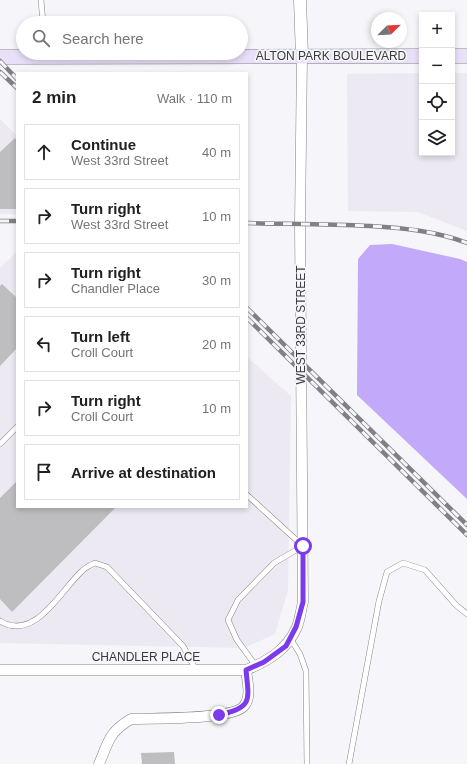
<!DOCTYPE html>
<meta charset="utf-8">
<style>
:root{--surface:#fff;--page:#f6f6f6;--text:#202124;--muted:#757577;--line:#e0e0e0}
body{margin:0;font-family:Arial,sans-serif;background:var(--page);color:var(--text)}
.controls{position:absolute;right:12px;top:12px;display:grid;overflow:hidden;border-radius:0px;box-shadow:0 2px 6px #0003}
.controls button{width:36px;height:36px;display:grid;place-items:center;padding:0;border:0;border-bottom:1px solid var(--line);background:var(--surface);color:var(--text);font:20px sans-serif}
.compass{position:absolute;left:371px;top:12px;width:36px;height:36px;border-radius:50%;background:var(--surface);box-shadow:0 2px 6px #0003;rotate:66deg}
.stop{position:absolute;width:12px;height:12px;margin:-9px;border:3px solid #7c3aed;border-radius:50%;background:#fff}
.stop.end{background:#7c3aed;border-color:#fff;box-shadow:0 1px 4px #0008}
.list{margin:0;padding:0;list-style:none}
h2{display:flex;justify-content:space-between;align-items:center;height:52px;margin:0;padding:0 16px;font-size:17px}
h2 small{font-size:13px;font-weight:400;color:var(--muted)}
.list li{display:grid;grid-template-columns:26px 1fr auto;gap:12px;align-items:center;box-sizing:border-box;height:56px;margin:0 8px 8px;padding:0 8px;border:1px solid var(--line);border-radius:0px}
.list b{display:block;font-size:15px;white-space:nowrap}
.list p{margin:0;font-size:13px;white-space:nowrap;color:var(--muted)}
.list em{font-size:13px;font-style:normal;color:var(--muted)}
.icon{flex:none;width:22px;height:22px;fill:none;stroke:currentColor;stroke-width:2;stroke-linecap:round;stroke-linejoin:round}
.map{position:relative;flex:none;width:467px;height:764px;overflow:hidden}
.search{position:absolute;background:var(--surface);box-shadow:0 2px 6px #0003;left:16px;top:16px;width:232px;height:44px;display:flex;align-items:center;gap:10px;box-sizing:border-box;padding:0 14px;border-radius:22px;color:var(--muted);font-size:15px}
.panel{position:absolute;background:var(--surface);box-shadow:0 2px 6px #0003;left:16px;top:72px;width:232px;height:436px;border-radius:0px}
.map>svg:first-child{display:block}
</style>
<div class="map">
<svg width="467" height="764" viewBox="0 0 467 764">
<rect width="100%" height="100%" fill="#f6f5f9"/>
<!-- built -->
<path fill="#ece9f3" d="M422,73V153H452V73H467V231L418,212L348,211L347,74Z
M0,119L17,136V214H0Z
M17,252V507H247V357L291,396L288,590L275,634L244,648L0,643V267Z"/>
<!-- forest -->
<path fill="#c3a9fa" d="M392,244L460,259L467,262V499L357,395L358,259L370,245Z"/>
<!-- building -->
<path fill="#bebdc0" d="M15,138L17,141V209H0V152Z
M2,284L17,298V348L0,366V286Z
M17,481V507H116L12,612L0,599V498Z
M174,752L175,764H142L141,753Z"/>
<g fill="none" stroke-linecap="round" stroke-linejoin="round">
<!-- service casing -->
<g stroke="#848386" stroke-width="6">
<path id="service" d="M41,0L43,23
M0,444L17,427
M247,495L303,546L274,563L238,600L228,620L237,640L256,666
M0,621C35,642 60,591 82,571C85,568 90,565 95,563L107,567L183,646L196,670
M290,638L300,654L306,671L307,764
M349,764L379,601L387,572L403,563L425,570L456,605L467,614"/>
</g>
<!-- minor casing -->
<g stroke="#848386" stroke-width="11">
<path id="minor" d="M0,670H246C268,661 287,650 297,627C300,619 301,610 303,602L300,224L302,56
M99,764C109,741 108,733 131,719C152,718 233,720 244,706C252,696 247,681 246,670"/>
</g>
<!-- tertiary casing -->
<g stroke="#848386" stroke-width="13">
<path id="tertiary" d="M300,0L302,56"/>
</g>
<!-- secondary casing -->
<g stroke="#848386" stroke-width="15">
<path id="secondary" d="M452,56H467
M0,57L422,56"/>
</g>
<!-- service -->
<use href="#service" stroke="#fff" stroke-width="5"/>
<!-- minor -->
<use href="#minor" stroke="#fff" stroke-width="10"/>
<!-- tertiary -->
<use href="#tertiary" stroke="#fff" stroke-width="12"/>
<!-- secondary -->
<use href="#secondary" stroke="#e8dff8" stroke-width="14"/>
<!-- rail casing -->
<g stroke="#818183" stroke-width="4.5">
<path id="rail" d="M0,61L17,79
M0,72L17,88
M0,221H17
M247,223C288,224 329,224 370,226C403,228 436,231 467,243
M247,308L467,525
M247,318L467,535"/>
</g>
<!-- rail -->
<use href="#rail" stroke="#f6f5f9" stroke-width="3" stroke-dasharray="9" stroke-linecap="butt"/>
</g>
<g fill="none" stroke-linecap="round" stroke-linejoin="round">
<!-- route -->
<path stroke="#7c3aed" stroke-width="5" d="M219,715C253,707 249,701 246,670L264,662L286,646L296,627L303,602V546"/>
</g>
<g text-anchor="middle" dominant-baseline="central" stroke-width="3.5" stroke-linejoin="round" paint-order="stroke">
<!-- street labels -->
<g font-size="12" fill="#3b3b3c" stroke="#f6f5f9">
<text x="331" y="56">ALTON PARK BOULEVARD</text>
<text transform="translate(301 325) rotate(-90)">WEST 33RD STREET</text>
<text x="146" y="657">CHANDLER PLACE</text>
</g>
</g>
</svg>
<div class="controls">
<button>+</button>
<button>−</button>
<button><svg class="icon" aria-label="locate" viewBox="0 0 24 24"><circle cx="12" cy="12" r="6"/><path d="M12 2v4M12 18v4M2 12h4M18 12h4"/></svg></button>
<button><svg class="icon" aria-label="layers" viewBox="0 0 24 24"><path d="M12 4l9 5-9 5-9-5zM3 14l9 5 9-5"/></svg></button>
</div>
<svg class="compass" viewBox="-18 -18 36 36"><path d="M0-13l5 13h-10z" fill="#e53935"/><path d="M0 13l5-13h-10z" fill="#757577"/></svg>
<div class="stop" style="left:303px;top:546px"></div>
<div class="stop end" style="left:219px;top:715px"></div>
<div class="search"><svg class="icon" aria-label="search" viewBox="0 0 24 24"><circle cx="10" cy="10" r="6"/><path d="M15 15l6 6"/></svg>Search here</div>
<section class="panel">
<h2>2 min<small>Walk · 110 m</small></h2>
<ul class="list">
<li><svg class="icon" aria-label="ahead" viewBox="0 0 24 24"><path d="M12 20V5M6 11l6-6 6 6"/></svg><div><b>Continue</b><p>West 33rd Street</p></div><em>40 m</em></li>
<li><svg class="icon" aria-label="right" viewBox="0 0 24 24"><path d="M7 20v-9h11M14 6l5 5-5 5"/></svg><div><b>Turn right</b><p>West 33rd Street</p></div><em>10 m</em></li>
<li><svg class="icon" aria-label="right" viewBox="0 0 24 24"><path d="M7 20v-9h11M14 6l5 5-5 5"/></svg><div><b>Turn right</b><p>Chandler Place</p></div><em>30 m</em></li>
<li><svg class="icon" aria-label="left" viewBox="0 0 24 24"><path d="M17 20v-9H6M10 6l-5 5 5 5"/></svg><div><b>Turn left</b><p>Croll Court</p></div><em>20 m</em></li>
<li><svg class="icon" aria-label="right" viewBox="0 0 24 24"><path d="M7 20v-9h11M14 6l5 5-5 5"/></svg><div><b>Turn right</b><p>Croll Court</p></div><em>10 m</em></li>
<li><svg class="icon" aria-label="arrive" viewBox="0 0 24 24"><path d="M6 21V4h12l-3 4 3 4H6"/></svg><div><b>Arrive at destination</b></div></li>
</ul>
</section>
</div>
